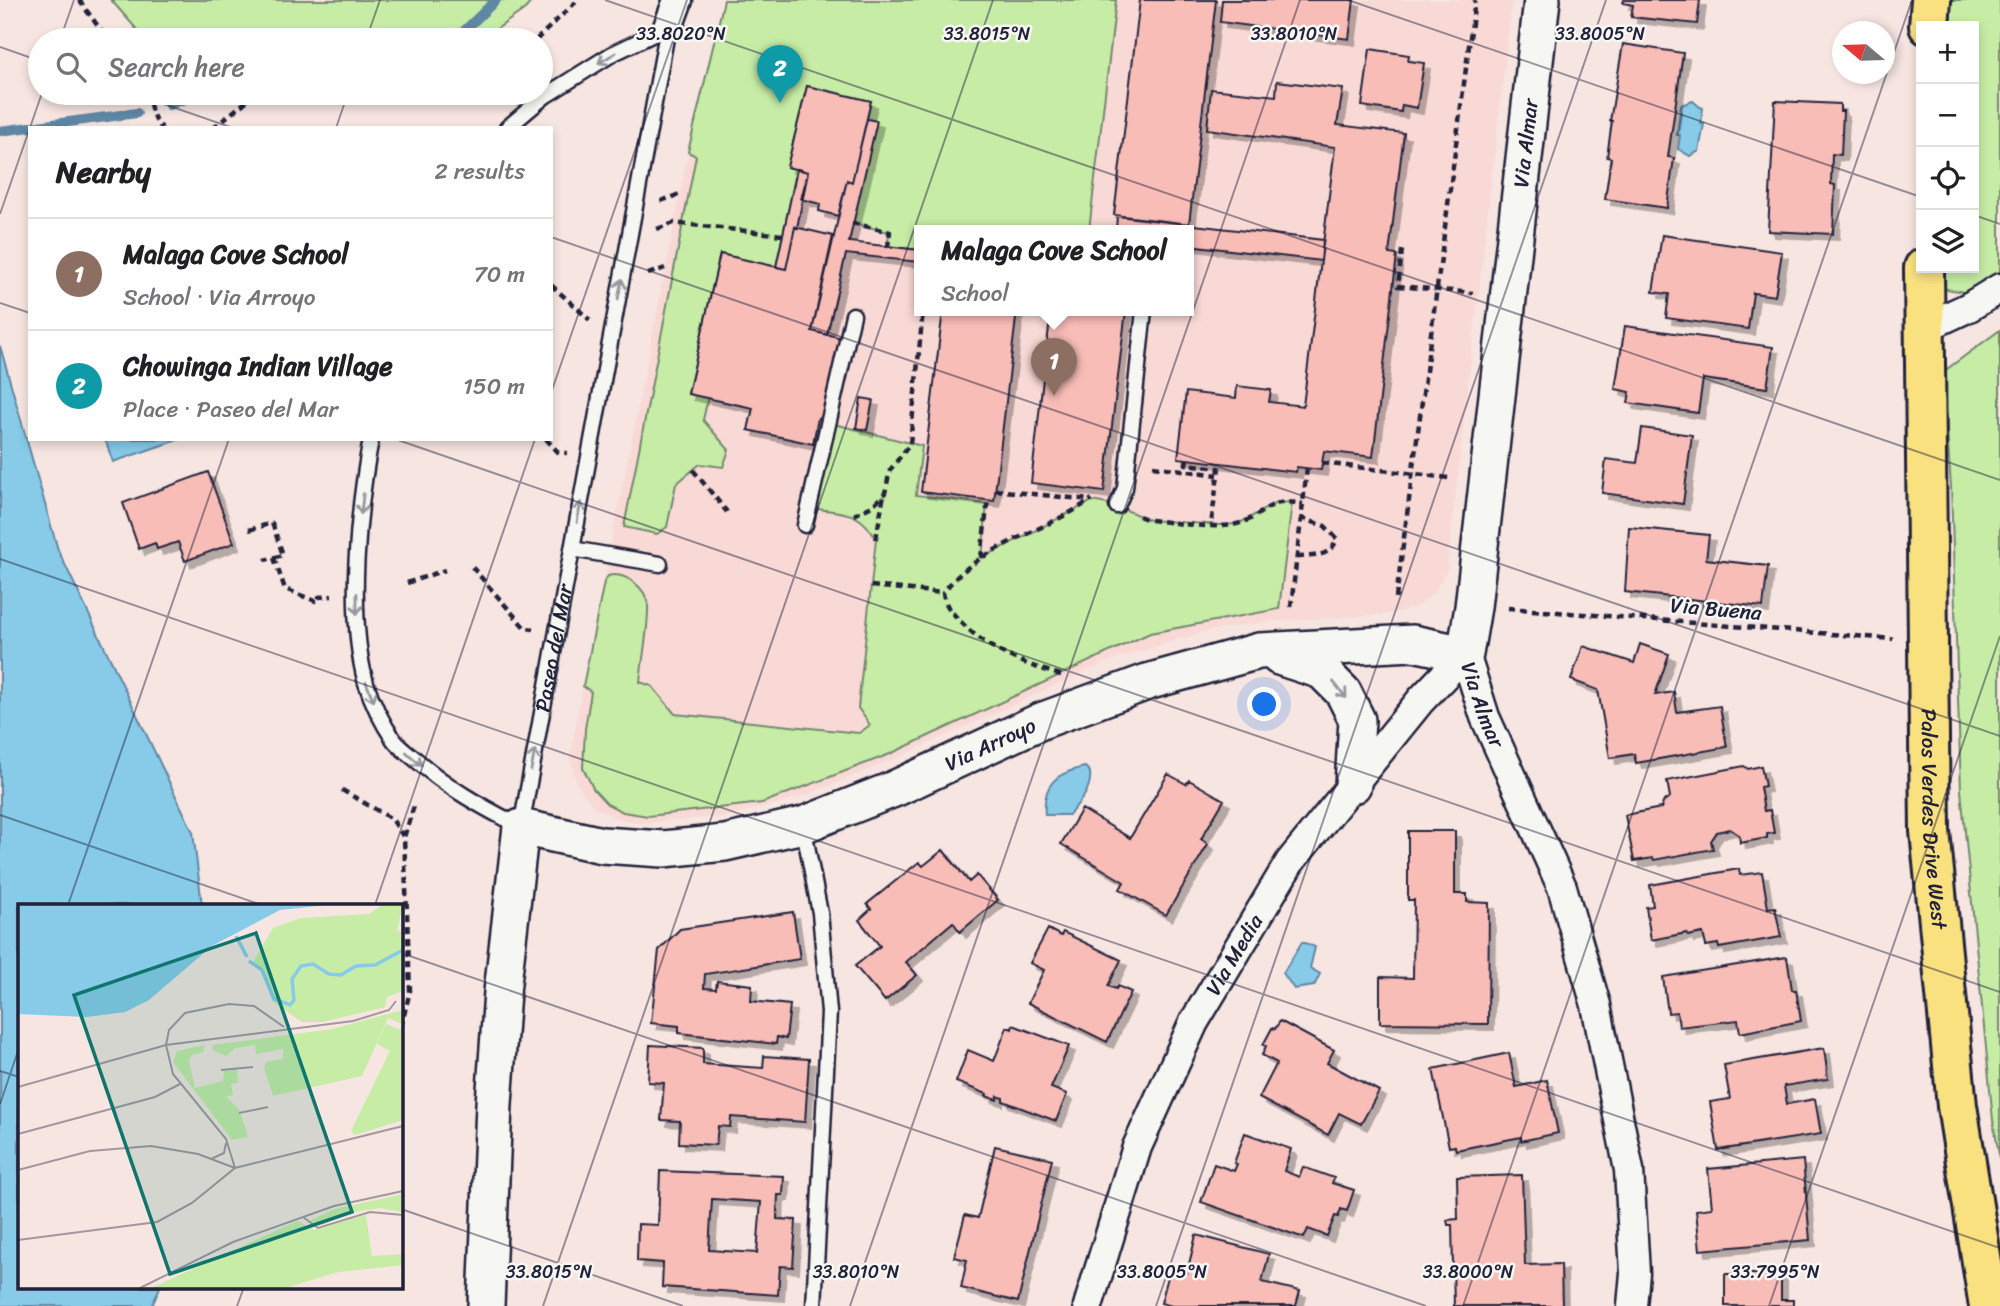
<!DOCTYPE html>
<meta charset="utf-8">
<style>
:root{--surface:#fff;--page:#f6f6f6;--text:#202124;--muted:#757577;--line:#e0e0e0;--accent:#0f766e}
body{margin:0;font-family:Sriracha,sans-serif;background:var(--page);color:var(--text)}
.controls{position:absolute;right:21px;top:21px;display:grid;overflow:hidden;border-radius:0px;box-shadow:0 4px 10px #0003}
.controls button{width:63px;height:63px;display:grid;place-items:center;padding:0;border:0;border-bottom:2px solid var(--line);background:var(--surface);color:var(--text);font:35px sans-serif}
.compass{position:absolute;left:1832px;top:21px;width:63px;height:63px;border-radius:50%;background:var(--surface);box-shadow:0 4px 10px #0003;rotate:289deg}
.you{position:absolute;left:1265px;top:705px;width:24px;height:24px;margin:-18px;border:5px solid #fff;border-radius:50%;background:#1a73e8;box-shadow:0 0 0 10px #1a73e833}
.badge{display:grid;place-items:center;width:46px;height:46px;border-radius:50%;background:var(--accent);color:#fff;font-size:23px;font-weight:700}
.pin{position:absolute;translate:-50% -58px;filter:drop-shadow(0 2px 4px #0008)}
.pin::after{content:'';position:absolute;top:37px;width:24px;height:21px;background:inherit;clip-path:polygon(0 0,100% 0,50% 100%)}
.popup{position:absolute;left:914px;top:225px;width:280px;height:91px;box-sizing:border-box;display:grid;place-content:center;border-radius:0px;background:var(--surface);filter:drop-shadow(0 2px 5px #0005);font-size:23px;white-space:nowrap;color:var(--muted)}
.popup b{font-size:26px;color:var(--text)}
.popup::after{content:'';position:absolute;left:50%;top:100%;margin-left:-14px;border:14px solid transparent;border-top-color:var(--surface)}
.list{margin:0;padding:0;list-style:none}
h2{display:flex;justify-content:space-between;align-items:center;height:91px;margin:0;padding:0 28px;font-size:30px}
h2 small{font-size:23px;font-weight:400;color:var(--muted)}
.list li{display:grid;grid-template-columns:46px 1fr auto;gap:21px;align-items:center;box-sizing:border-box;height:112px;padding:0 28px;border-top:2px solid var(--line)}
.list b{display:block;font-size:26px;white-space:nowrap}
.list p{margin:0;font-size:23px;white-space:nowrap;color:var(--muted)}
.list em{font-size:23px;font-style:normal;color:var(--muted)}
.icon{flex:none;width:38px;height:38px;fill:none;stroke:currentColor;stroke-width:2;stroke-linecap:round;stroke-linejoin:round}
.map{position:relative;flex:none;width:2000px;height:1306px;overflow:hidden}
.search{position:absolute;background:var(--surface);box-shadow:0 4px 10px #0003;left:28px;top:28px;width:525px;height:77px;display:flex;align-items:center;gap:18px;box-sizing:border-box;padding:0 24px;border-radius:38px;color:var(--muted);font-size:26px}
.panel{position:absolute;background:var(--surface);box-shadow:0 4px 10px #0003;left:28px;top:126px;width:525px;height:315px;border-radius:0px}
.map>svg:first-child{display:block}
</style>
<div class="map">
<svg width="2000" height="1306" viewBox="0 0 2000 1306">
<defs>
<filter id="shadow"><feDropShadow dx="6" dy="6" stdDeviation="0" flood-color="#0004"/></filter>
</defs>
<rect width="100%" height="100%" fill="#f7e5e1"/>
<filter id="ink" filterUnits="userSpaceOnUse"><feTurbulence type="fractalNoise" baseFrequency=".0143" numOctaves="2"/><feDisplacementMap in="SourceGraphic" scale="14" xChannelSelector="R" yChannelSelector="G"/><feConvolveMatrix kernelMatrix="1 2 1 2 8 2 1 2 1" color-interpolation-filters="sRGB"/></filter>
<g filter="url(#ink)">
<!-- built -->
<path fill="#f8d9d5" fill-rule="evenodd" d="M724,0H1512L1447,570L1435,591L1419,606L1390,614L1263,622L1203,632L1109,661L890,761L807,795L769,806L722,817L636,823L611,816L593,806L577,784L570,760L577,717L694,124ZM919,230H1189V310H919Z"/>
<!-- green -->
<path fill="#c6eca6" stroke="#748770" stroke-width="2" d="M111,0H533L525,9L481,40H146Z
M724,0H1116L1089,230H919V250L888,246L889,232L852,223L876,121L867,119L871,101L807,86L787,167L797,169L776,267L720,254L688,393L708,398L703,420L729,450L723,467L700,464L676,484L667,527L657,534L624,527L696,156L688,152Z
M1951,0H2000V272L1964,292L1940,288L1943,268H1974V26H1950Z
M2000,330V1160L1993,1120L1961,790L1951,487L1943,372Z
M834,424L922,446L916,495L987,504L982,558L1092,501L1117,506L1149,520L1220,525L1238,524L1276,503L1292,502L1279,609L1150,633L890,754L762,803L648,816L623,812L607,804L594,790L583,768L585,729L591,692L583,686L604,582L608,576C624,571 646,587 648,605C649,626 642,660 640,682L652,686L675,714L859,733L870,725L858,708L876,539C860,511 846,513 817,509Z"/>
<!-- water -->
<path fill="#87cbe9" stroke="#5f87a3" stroke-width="2" d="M1693,101L1700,107L1703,108L1701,124H1704L1699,151L1690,156L1678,149L1680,135H1677L1681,105Z
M0,346L58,550L193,832L202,905H19V1287H160L152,1306H0Z
M105,439H180L113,462Z
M1085,767L1090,772C1092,790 1080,801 1069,815H1045C1042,784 1056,773 1085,767Z
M1302,942L1315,947L1310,968L1320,974L1314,986L1294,989L1283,973Z"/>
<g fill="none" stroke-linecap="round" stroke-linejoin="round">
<!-- stream -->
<path stroke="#5f87a3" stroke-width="10" d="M422,40L462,33L496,0
M169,105L190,97L194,93
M0,131L137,113"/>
</g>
<!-- building -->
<path fill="#f9bdb8" stroke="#22223b" stroke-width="2" fill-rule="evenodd" filter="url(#shadow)" d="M1140,0H1216L1189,224L1114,215Z
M1222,0H1354L1349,39L1220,22Z
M1624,0H1700L1697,24L1631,17L1633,5L1623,3Z
M1623,44L1683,53L1668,157L1674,158L1667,208L1605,199L1611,158L1607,157L1612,121H1610Z
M1370,49L1409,55L1408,61L1424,63L1417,108L1402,105L1401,112L1362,106Z
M1277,81L1343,89L1337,125L1404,133L1389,254L1397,255L1373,457L1324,451L1321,470L1297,467L1296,472L1178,458L1186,392L1236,398L1237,386L1271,390L1269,402L1303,406L1335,147L1207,129L1211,89L1276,96Z
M807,86L871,101L852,182L847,180L838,216L819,211L820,204L801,199L808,172L787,167Z
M1775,101L1840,104V111H1843L1841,155L1832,154L1831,184L1835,185L1833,234L1768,231Z
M867,119L877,121L849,242L919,250V262L846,254L827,335L812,331L847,180L852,182Z
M797,169L808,172L797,228L795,227L786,269L776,267Z
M1117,216L1323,240L1321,261L1189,245V230H1116Z
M795,227L833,236L812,331L842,338L823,419L818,418L813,444L748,430L753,408L688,394L720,254L786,269Z
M1662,235L1782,252L1775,296L1753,293L1748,329L1666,318L1669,294L1653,292Z
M943,310H1017L994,501L921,492Z
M1051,310H1126L1104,492L1031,483Z
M1625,326L1773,347L1767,388L1703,379L1698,413L1628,403L1630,392L1615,389Z
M861,398L873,400L867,430L856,428Z
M1642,428L1692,435L1683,504L1602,493L1606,459L1637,463Z
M208,472L234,543L185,561L178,542L157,549L155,543L139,549L123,503Z
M1629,527L1709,535L1706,559L1768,566L1763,607L1625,592Z
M1640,644L1669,654L1655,695L1674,692L1677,712L1720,706L1727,747L1636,763L1634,754L1610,758L1598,690L1571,680L1583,646L1634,663Z
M1744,766L1748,769L1761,766L1765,786L1760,787L1764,811L1770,810L1774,833L1767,834V838L1740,843L1739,835L1730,829L1717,832L1711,841L1713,849L1654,860L1653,858L1634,861L1625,815L1661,808L1664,801L1670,797L1667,781Z
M1168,774L1186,784L1189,780L1224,800L1201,839L1208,844L1166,915L1120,889L1124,882L1061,844L1082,809L1130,838Z
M1408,831H1455V894H1467V902L1489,903L1488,1024L1380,1023V977L1413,978L1414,900H1408Z
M943,850L969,882L977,875L998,900L960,932L953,922L906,962L917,975L885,1001L855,966L880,946L859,920L871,909L867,904L919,862L923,866Z
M1739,869L1740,875L1762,872L1768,908L1775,907L1781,937L1719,948L1718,944L1706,946L1703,933L1688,936L1687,933L1651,940L1646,907L1653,906L1650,885Z
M793,912L800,959L705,974L704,988L716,989L717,981L752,985L751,1001L790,1005L786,1039L777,1037L776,1044L679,1033V1026L651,1023L659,950L680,929Z
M1048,929L1061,936L1063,932L1121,960L1108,986L1116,989L1118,986L1131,992L1107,1042L1028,1003L1044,970L1030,963Z
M1787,957L1792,990H1796L1801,1021L1740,1033L1738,1020L1679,1027L1677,1012L1668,1013L1663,977Z
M1280,1021L1334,1050L1327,1063L1379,1091L1361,1124L1339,1113L1328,1135L1259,1098L1277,1063L1262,1055L1266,1046L1263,1045L1272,1028L1275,1029Z
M1013,1025L1069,1046L1051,1088L1067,1094L1056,1121L1003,1101V1098L998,1096L997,1100L986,1096L987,1094L956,1082L968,1050L994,1061L1007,1027L1012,1029Z
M650,1045L703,1048V1064L763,1068L764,1056L809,1059L805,1122L731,1117L730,1127L718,1126L716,1145L679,1143L680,1121L661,1120L664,1083L648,1082Z
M1824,1048L1828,1079L1784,1086L1787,1104L1815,1099L1821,1134L1718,1150L1710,1102L1730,1099L1724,1065Z
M1509,1053L1516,1087L1547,1080L1558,1133L1521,1141V1137L1456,1150L1455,1146L1449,1147L1433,1069Z
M1245,1133L1291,1149L1284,1171L1299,1177L1303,1167L1334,1178L1332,1183L1354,1190L1347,1211L1341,1209L1338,1217L1335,1216L1327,1236L1308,1229L1304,1238L1201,1202L1214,1164L1234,1171L1237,1164L1234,1163Z
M995,1146L1052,1159L1018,1302L961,1288L967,1260L954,1257L965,1215L978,1218Z
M1803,1160L1810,1240L1700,1250L1696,1210L1712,1208L1708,1169Z
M660,1171L784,1176L783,1195H778L777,1219L796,1220L793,1267L780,1266L778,1295L662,1287L663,1263L637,1261L638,1224L658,1225ZM712,1199L761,1202L757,1253L709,1250Z
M1522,1175L1525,1265L1561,1264L1562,1306H1454L1452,1225H1448L1447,1220L1458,1219L1457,1177Z
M1196,1235L1269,1254L1262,1282L1300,1291L1296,1306H1172L1161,1303L1170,1269L1187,1273Z
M1725,1274H1781V1300H1793V1306H1725Z"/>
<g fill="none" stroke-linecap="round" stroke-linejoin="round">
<!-- service casing -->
<g stroke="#22223b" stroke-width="19">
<g id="service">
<path d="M507,128L545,96L612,54L668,27"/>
<path id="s1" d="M371,439C358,508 347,615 366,683C372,702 383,724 394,740C399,747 407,752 414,758C446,787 482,807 521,827L668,27"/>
<path d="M1117,506L1125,488L1144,310"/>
<path d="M805,525L853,315"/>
<path d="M572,549L660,564"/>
<path d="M803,825L820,913L829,1012L814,1306"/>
</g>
</g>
<!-- minor casing -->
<g stroke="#22223b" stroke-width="33">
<g id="minor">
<path d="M668,27L678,0"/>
<path d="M1924,328L1969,307L2000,288"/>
<path id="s2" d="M1088,1306L1137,1147L1194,1022L1290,862L1421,700L1465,654L1485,717L1562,887L1596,1005L1629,1170L1635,1273L1632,1306"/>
</g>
</g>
<!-- tertiary casing -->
<g stroke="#22223b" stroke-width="40">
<g id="tertiary">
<path d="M1279,657L1322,671L1343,692L1357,720L1353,785"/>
<path id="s3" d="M486,1306L494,1104L502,992L521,827L602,845L663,849L725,843L803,825L894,789L1041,721L1147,682L1259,651L1413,643L1465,654L1473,607L1542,0"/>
</g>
</g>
<!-- primary casing -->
<g stroke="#22223b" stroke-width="44">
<g id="primary">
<path d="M1929,26L1931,0"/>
<path id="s4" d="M1924,268L1930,831L1957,1106L1989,1306"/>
</g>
</g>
<!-- path -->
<path stroke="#22223b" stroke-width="4.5" stroke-dasharray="7 5" stroke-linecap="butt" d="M79,0L108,40
M536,40L578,0
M145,93C154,106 147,112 162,128
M346,93L390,100L431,93
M213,128L254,95L264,93
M661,201L680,194
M852,223L890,232L888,246
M657,229L674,223L783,235
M1402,250L1398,286L1473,293
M648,274L665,268
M551,285L590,320
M546,439L558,452L567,453
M1187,459L1186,464L1219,468L1211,525
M1322,463L1449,478
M1153,466L1218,475
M693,470L727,512
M995,490L1091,500
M854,515L872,506L885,493L890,470L910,444L923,310
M1139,516L1149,520C1174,522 1213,530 1237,524C1266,517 1265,496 1303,504
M249,530L272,523L283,555L265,560
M876,539L884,494
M1297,557C1313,556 1331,557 1337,539L1325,526L1301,518
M274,558L285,589L318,602L319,597L332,596
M981,558L988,500
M472,567L525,628L534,629
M407,583L445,570
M871,586L943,593
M1396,598L1475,0
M1291,607L1307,468
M1508,608L1893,639
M1061,675C1022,664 988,650 960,621C951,611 945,606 943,593C976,546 1046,532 1092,499
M342,790L392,819L403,836
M401,1027L410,991L404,837L415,803"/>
<!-- service -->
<use href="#service" stroke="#f6f6f2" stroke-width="14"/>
<!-- minor -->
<use href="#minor" stroke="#f6f6f2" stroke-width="28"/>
<!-- tertiary -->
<use href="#tertiary" stroke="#f6f6f2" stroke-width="35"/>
<!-- primary -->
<use href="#primary" stroke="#fae180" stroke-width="38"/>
</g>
<!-- one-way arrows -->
<defs><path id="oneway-shaft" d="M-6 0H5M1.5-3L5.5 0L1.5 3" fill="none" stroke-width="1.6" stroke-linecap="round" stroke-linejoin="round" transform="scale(1.75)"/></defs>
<g stroke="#9797a0">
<use href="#oneway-shaft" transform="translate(607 58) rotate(149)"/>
<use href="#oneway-shaft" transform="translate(620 289) rotate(-79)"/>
<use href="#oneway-shaft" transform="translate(362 504) rotate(97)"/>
<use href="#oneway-shaft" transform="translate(579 512) rotate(-79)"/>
<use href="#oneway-shaft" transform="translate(357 604) rotate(90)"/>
<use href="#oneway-shaft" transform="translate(1340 690) rotate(51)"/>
<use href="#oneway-shaft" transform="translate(370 692) rotate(68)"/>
<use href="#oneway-shaft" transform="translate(414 759) rotate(42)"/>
<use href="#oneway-shaft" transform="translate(533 760) rotate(-79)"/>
</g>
</g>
<!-- ticks -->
<path fill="none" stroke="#22223b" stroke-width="2" stroke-opacity="0.45" d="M605,0L2000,480M1348,0L1921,197M60,40L74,0M366,40L380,0M0,47L40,61M132,93L233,128M336,128L348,93M0,214L42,93M1974,215L2000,224M551,237L2000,736M0,303L30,313M551,393L687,0M395,439L2000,992M0,559L2000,1248M0,815L262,905M68,905L229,439M375,905L535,439M401,953L1426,1306M0,1071L19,1077M0,1104L19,1048M401,1209L683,1306M237,1306L244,1287M543,1306L993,0M850,1306L1300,0M1156,1306L1606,0M1463,1306L1912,0M1769,1306L2000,636"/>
<g text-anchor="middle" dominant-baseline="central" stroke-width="5" stroke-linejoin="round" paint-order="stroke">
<!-- street labels -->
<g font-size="21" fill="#22223b" stroke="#f6f6f2">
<text stroke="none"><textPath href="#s3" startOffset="1978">Via Almar</textPath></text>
<text transform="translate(1716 609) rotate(5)">Via Buena</text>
<text stroke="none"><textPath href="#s1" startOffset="646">Paseo del Mar</textPath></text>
<text stroke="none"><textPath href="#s2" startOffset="816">Via Almar</textPath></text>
<text stroke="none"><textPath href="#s3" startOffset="971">Via Arroyo</textPath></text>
<text stroke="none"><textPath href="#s4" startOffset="551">Palos Verdes Drive West</textPath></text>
<text stroke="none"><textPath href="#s2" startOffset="382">Via Media</textPath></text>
</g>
</g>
<!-- overview -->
<g transform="translate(18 904)">
<rect width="385" height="385" fill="#f7e5e1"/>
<path d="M364,1H385L379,27L385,28V87L369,93L367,103L304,118H284L254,97L244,68L234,60L255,24L283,14L351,10ZM385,106V216L337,231L333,227L372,147L359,140L368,120L382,126L384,120L370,114L344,172L255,192L246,164L248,158L265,155V145L238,150L237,141L217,144L208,152L195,146L194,141L314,125ZM187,141L185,148L174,151L171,157L177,184L205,177L206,167L219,165L220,179L213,180L215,191L208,193L221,205L230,233L214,236L155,158L159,147ZM385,290V308L362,304L329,309L305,321L291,317L317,305ZM348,311L354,352L385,350V361L320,368L267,384H133L279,317L296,326Z" fill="#c6eca6"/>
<path d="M0,1H309L262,6L194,42L131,96L107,108L69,113L0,110Z" fill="#87cbe9"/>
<path fill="none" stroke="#87cbe9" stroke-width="3.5" d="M218,32L229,53M231,57L244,66L256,95L272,101L276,96L274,75L283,62L295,60L311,70L323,71L338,62L357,61L385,46"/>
<path fill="none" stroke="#a2979f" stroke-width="2" d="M203,166L235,163M0,183L148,141L335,117L371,106L378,97M221,209L250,203M0,230L137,193L162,180M193,255L206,249L208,239M217,264L208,235L155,170L148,141L151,126L167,109L211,100L236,102L266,123M0,266L72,247L133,242L180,250L217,264M285,313L300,324L352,308L385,311M0,336L139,318L174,299L217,264L385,222M122,384L215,338L316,302L385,287"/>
<path fill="#0f766e" fill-opacity="0.15" stroke="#0f766e" stroke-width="3.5" d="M238,29L334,308L152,370L56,91Z"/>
<rect width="385" height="385" fill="none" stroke="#22223b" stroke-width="3.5"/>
</g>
<g font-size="18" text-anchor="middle" fill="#22223b" stroke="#f6f6f2" stroke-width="5" stroke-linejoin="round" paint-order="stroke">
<text x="681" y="40">33.8020°N</text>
<text x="987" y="40">33.8015°N</text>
<text x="1294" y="40">33.8010°N</text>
<text x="1600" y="40">33.8005°N</text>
<text x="549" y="1278">33.8015°N</text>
<text x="856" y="1278">33.8010°N</text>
<text x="1162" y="1278">33.8005°N</text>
<text x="1468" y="1278">33.8000°N</text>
<text x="1775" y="1278">33.7995°N</text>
</g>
</svg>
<div class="controls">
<button>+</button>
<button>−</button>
<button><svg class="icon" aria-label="locate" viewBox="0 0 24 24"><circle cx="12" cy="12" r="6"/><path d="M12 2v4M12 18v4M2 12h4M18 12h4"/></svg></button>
<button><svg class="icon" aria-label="layers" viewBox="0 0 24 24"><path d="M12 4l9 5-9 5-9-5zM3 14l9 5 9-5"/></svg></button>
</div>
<svg class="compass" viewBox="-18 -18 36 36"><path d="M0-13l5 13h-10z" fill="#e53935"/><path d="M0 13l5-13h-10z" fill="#757577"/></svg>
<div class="you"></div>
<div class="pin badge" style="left:1054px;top:396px;background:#8d6e63">1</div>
<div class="popup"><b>Malaga Cove School</b>School</div>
<div class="pin badge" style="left:780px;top:103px;background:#0f9aa8">2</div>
<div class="search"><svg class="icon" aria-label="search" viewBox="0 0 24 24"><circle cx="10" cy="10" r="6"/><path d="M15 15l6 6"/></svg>Search here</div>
<section class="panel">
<h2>Nearby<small>2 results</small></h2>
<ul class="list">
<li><span class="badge" style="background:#8d6e63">1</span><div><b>Malaga Cove School</b><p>School · Via Arroyo</p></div><em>70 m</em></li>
<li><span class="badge" style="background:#0f9aa8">2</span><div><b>Chowinga Indian Village</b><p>Place · Paseo del Mar</p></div><em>150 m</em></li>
</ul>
</section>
</div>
